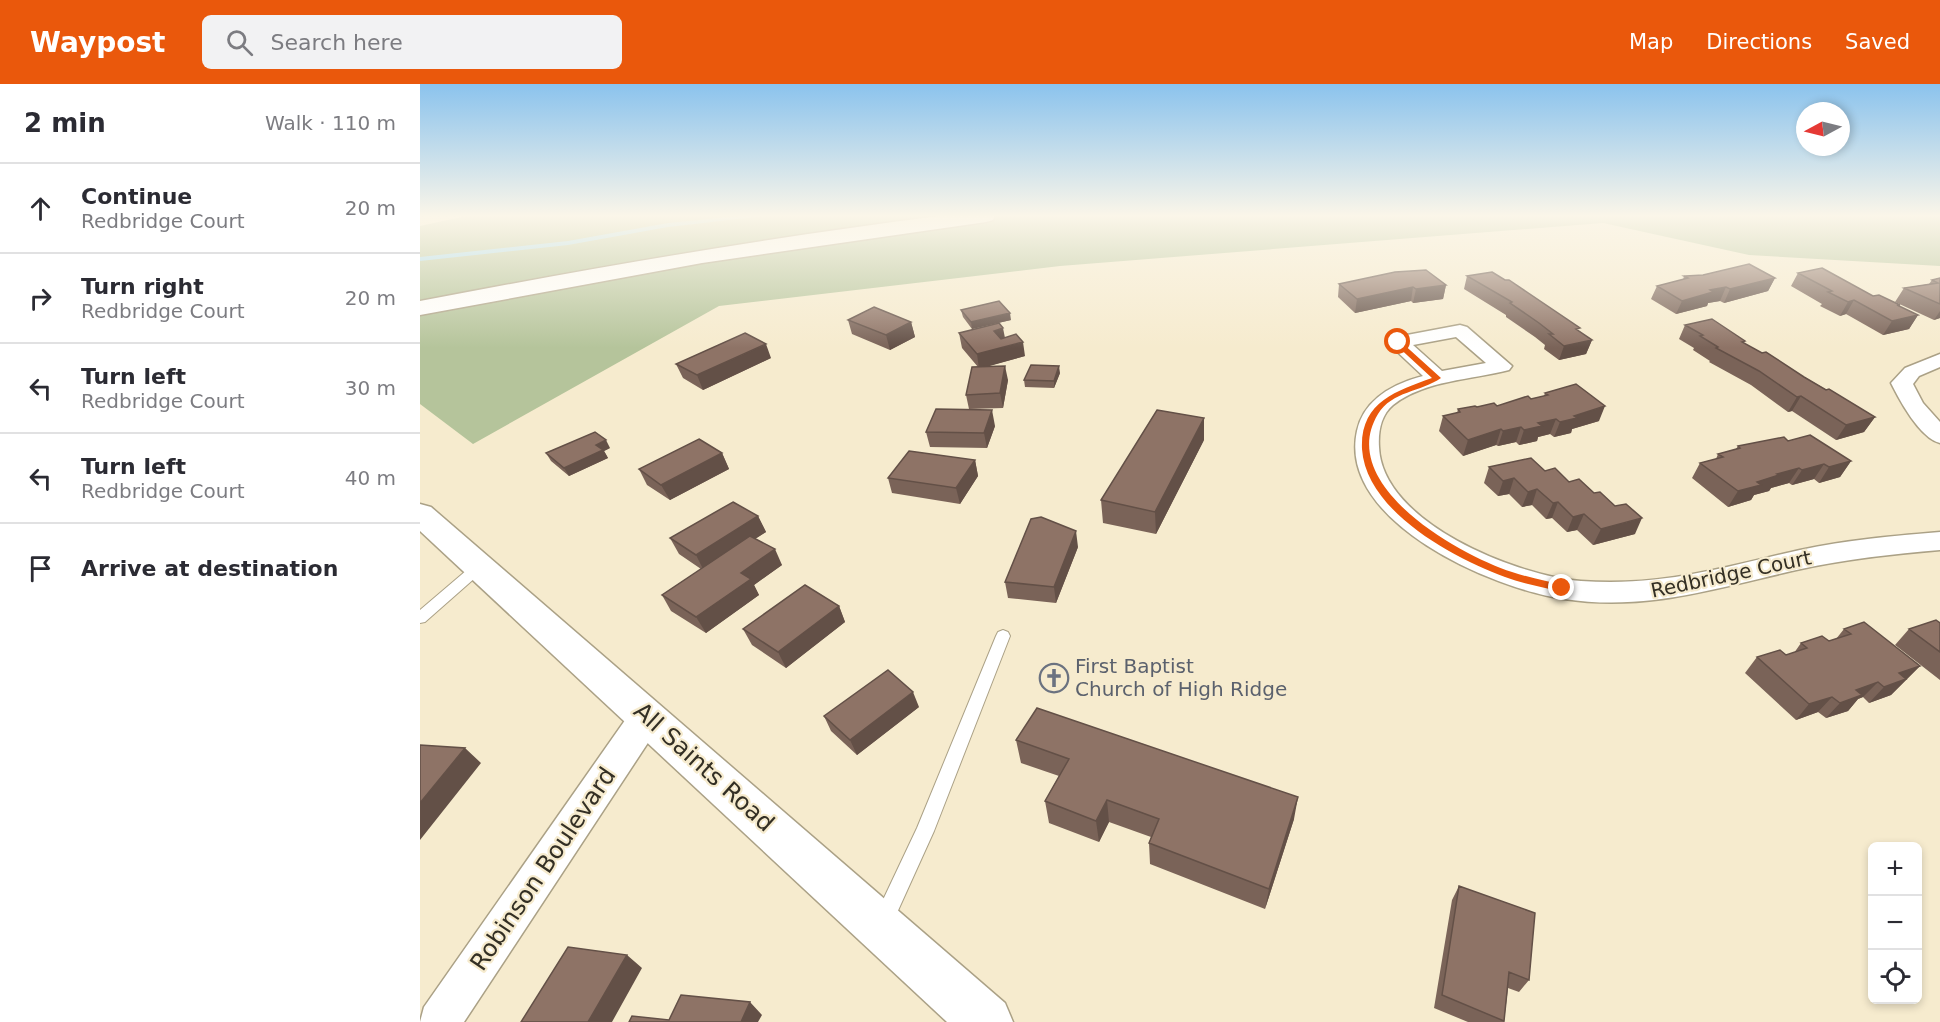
<!DOCTYPE html>
<meta charset="utf-8">
<style>
:root{--surface:#fff;--page:#f2f2f3;--text:#2b2b33;--muted:#7c7c81;--line:#e1e1e2;--accent:#ea580c}
body{margin:0;font-family:"DejaVu Sans",sans-serif;background:var(--page);color:var(--text)}
.controls{position:absolute;right:18px;bottom:18px;display:grid;overflow:hidden;border-radius:9px;box-shadow:0 3px 9px #0003}
.controls button{width:54px;height:54px;display:grid;place-items:center;padding:0;border:0;border-bottom:2px solid var(--line);background:var(--surface);color:var(--text);font:30px sans-serif}
.compass{position:absolute;left:1376px;top:18px;width:54px;height:54px;border-radius:50%;background:var(--surface);box-shadow:0 3px 9px #0003;rotate:263deg}
.stop{position:absolute;width:18px;height:18px;margin:-14px;border:4px solid #ea580c;border-radius:50%;background:#fff}
.stop.end{background:#ea580c;border-color:#fff;box-shadow:0 2px 6px #0008}
.list{margin:0;padding:0;list-style:none}
h2{display:flex;justify-content:space-between;align-items:center;height:78px;margin:0;padding:0 24px;font-size:26px}
h2 small{font-size:20px;font-weight:400;color:var(--muted)}
.list li{display:grid;grid-template-columns:39px 1fr auto;gap:18px;align-items:center;box-sizing:border-box;height:90px;padding:0 24px;border-top:2px solid var(--line)}
.list b{display:block;font-size:22px;white-space:nowrap}
.list p{margin:0;font-size:20px;white-space:nowrap;color:var(--muted)}
.list em{font-size:20px;font-style:normal;color:var(--muted)}
.icon{flex:none;width:33px;height:33px;fill:none;stroke:currentColor;stroke-width:2;stroke-linecap:round;stroke-linejoin:round}
.map{position:relative;flex:none;width:1520px;height:938px;overflow:hidden}
header{display:flex;align-items:center;gap:36px;box-sizing:border-box;height:84px;padding:0 30px;background:var(--accent);color:#fff}
header strong{font-size:28px}
nav{display:flex;gap:33px;margin-inline-start:auto;font-size:21px}
.search{width:420px;height:54px;background:var(--page);display:flex;align-items:center;gap:15px;box-sizing:border-box;padding:0 21px;border-radius:9px;color:var(--muted);font-size:22px}
main{display:flex}
aside{flex:1;background:var(--surface)}
.map>svg:first-child{display:block}
</style>
<header>
<strong>Waypost</strong>
<div class="search"><svg class="icon" aria-label="search" viewBox="0 0 24 24"><circle cx="10" cy="10" r="6"/><path d="M15 15l6 6"/></svg>Search here</div>
<nav><a>Map</a><a>Directions</a><a>Saved</a></nav>
</header>
<main>
<aside>
<h2>2 min<small>Walk · 110 m</small></h2>
<ul class="list">
<li><svg class="icon" aria-label="ahead" viewBox="0 0 24 24"><path d="M12 20V5M6 11l6-6 6 6"/></svg><div><b>Continue</b><p>Redbridge Court</p></div><em>20 m</em></li>
<li><svg class="icon" aria-label="right" viewBox="0 0 24 24"><path d="M7 20v-9h11M14 6l5 5-5 5"/></svg><div><b>Turn right</b><p>Redbridge Court</p></div><em>20 m</em></li>
<li><svg class="icon" aria-label="left" viewBox="0 0 24 24"><path d="M17 20v-9H6M10 6l-5 5 5 5"/></svg><div><b>Turn left</b><p>Redbridge Court</p></div><em>30 m</em></li>
<li><svg class="icon" aria-label="left" viewBox="0 0 24 24"><path d="M17 20v-9H6M10 6l-5 5 5 5"/></svg><div><b>Turn left</b><p>Redbridge Court</p></div><em>40 m</em></li>
<li><svg class="icon" aria-label="arrive" viewBox="0 0 24 24"><path d="M6 21V4h12l-3 4 3 4H6"/></svg><div><b>Arrive at destination</b></div></li>
</ul>
</aside>
<div class="map">
<svg width="1520" height="938" viewBox="0 0 1520 938">
<rect width="100%" height="100%" fill="#f6ebce"/>
<!-- green -->
<path fill="#b5c49b" d="M46,132H1520V182L1329,171L1183,139L640,182L299,222L53,360L0,320V142Z"/>
<g fill="none" stroke-linecap="round" stroke-linejoin="round">
<!-- stream -->
<path fill="#a1daf4" fill-rule="evenodd" d="M320,132H344L248,143L148,161L0,177V173L148,157L248,139Z"/>
<!-- service casing -->
<g stroke="#aba186" stroke-width="2">
<path id="service" d="M59,478L64,480L66,483L64,486L5,538L0,539V526L54,480Z
M583,546L588,548L590,552L514,747L471,842L464,845L457,842L454,835L497,744L576,552L578,548Z"/>
</g>
<!-- minor casing -->
<g stroke="#aba186" stroke-width="3">
<path id="minor" d="M1040,241L1047,243L1092,282L1089,286C1051,296 1005,296 973,321C961,331 958,348 959,363C962,439 1097,492 1161,497C1242,503 1304,483 1380,466C1426,456 1473,452 1520,448V466C1473,470 1426,475 1381,485C1300,503 1228,528 1144,515C1074,505 917,438 937,347C944,315 973,300 1003,292L971,262L968,258L971,254ZM1036,253L1066,279L1022,287L993,261Z
M1520,270V283L1499,292L1493,300L1503,319L1520,338V359C1500,354 1480,317 1471,299L1485,284Z
M227,619L239,622L243,632L239,642L44,938H0L4,923L215,622Z"/>
</g>
<!-- tertiary casing -->
<g stroke="#aba186" stroke-width="3">
<path id="tertiary" d="M0,420L11,423L585,919L593,938H527L0,447Z"/>
</g>
<!-- primary casing -->
<g stroke="#aba186" stroke-width="3">
<path id="primary" d="M519,132H575L573,136L566,138L282,179L0,231V217C172,184 345,154 519,132Z"/>
</g>
<!-- service -->
<use href="#service" fill="#fff" fill-rule="evenodd"/>
<!-- minor -->
<use href="#minor" fill="#fff" fill-rule="evenodd"/>
<!-- tertiary -->
<use href="#tertiary" fill="#fff" fill-rule="evenodd"/>
<!-- primary -->
<use href="#primary" fill="#fff" fill-rule="evenodd"/>
</g>
<!-- wall -->
<path fill="#7a6358" d="M1378,189L1480,221L1479,222L1498,231L1489,245L1463,251L1426,230L1420,232L1400,222L1402,220L1371,202Z
M1047,192L1085,196L1172,256L1166,270L1139,276L1124,265L1125,261L1115,253L1086,233V231L1044,205Z
M1264,192L1355,194L1348,207L1304,219L1300,217L1288,219L1287,222L1256,230L1231,215L1237,202L1263,196Z
M1520,194V234L1514,236L1475,218L1484,204L1509,200L1512,196Z
M919,200L1026,201L1023,215L993,219L991,217L935,229L918,213Z
M541,226L591,236L552,245L543,233Z
M428,236L491,238L495,253L470,266L432,250Z
M1265,241L1324,259L1455,333L1444,348L1416,356L1372,327L1368,328L1331,301L1289,278L1290,277L1273,266L1274,264L1259,255Z
M539,249L605,272L568,282L588,296L583,324L549,325L546,311L558,283L542,264Z
M351,274L283,306L263,294L256,280Z
M640,289L634,304L605,303L604,296Z
M1125,309L1179,337L1152,345L1151,349L1134,353L1130,350L1118,353L1117,357L1099,361L1096,358L1078,362L1076,361L1043,372L1019,347L1023,332L1037,329L1038,325L1077,322L1124,312Z
M575,342L567,364L510,363L506,348Z
M784,356L736,450L683,439L681,416Z
M1368,357L1431,377L1420,393L1399,399L1394,395L1372,401L1369,399L1351,404L1349,407L1334,411L1331,416L1308,423L1272,394L1280,379L1296,375L1298,370L1316,365L1318,362Z
M190,364L184,367L188,374L149,392L131,377L126,369Z
M302,369L309,385L250,416L227,401L219,385Z
M555,376L558,392L540,420L472,409L468,394Z
M1069,383L1125,387L1149,398L1215,450L1173,461L1157,446L1147,448L1132,434L1126,435L1112,421L1102,423L1089,410L1078,412L1064,399Z
M338,432L346,448L335,455L362,481L334,501L339,511L286,549L251,527L242,511L281,485L259,470L250,454Z
M658,463L636,519L588,514L585,498Z
M419,522L425,538L366,584L332,561L323,545Z
M1519,539H1520V596L1475,561L1489,545Z
M1424,545L1500,582L1471,611L1449,619L1443,613L1438,615L1428,627L1406,634L1398,628L1376,636L1325,589L1337,573L1366,571L1374,569L1381,559L1409,557L1416,555Z
M499,623L437,671L411,647L404,632Z
M596,656L874,735L845,825L730,780L729,759L731,753L689,738L679,758L629,739L625,717L639,692L601,679Z
M1039,802L1109,896L1099,908L1088,904L1084,938H1048L1014,924L1032,816Z"/>
<!-- shaded-wall -->
<path fill="#635047" d="M1355,194L1348,207L1304,219L1310,205Z
M1026,201L1023,215L993,219L996,205Z
M993,203L991,217L935,229L937,215Z
M1306,203L1300,217L1288,219L1287,222L1256,230L1262,217L1290,206Z
M1434,216L1426,230L1420,232L1428,218Z
M1520,227V234L1514,236Z
M590,229L591,236L552,245L551,238Z
M1498,231L1489,245L1463,251L1472,237Z
M491,238L495,253L470,266L466,251Z
M583,244L586,259L576,261L574,247Z
M1172,256L1166,270L1139,276L1144,262Z
M603,258L605,272L559,285L557,270Z
M346,260L351,274L283,306L277,291Z
M585,282L588,296L583,324L580,309Z
M639,282L640,289L634,304V297Z
M1381,312L1372,327L1368,328L1377,313Z
M1185,322L1179,337L1152,345L1151,349L1134,353L1140,338L1154,332Z
M572,326L575,342L567,364L564,349Z
M1455,333L1444,348L1416,356L1426,341Z
M784,334V356L736,450L735,428Z
M1136,335L1130,350L1118,353L1117,357L1099,361L1104,346L1118,339Z
M1101,343L1096,358L1078,362L1083,347Z
M1081,345L1076,361L1043,372L1048,356Z
M186,356L190,364L184,367L188,374L149,392L144,384L176,361Z
M302,369L309,385L250,416L241,401Z
M555,376L558,392L540,420L536,404Z
M1431,377L1420,393L1399,399L1409,383Z
M1404,380L1394,395L1372,401L1382,386Z
M1379,384L1369,399L1351,404L1349,407L1334,411L1331,416L1308,423L1318,407L1337,398L1357,390Z
M1094,394L1089,410L1078,412L1083,397Z
M1117,405L1112,421L1102,423L1108,408Z
M1138,418L1132,434L1126,435L1133,419Z
M1164,430L1157,446L1147,448L1153,433Z
M338,432L346,448L284,487L276,471Z
M1222,434L1215,450L1173,461L1181,445Z
M656,447L658,463L636,519L634,503Z
M355,465L362,481L334,501L339,511L286,549L276,533L321,489Z
M419,522L425,538L366,584L358,568Z
M1500,582L1471,611L1449,619L1464,603L1479,589Z
M1458,598L1443,613L1438,615L1428,627L1406,634L1420,619L1436,606Z
M493,608L499,623L437,671L430,656Z
M1412,613L1398,628L1376,636L1389,620Z
M45,664L61,679L0,756V719Z
M878,713L874,735L845,825L849,805Z
M687,716L689,738L679,758L676,737Z
M207,871L222,884L192,938H168Z
M330,918L342,931L338,938H321Z"/>
<!-- building -->
<path fill="#8e7366" stroke="#635047" stroke-width="1.5" d="M1329,180L1355,194L1310,205L1306,203L1290,206L1293,208L1262,217L1237,202L1268,194L1264,192L1283,191Z
M1402,184L1453,212L1459,211L1480,221H1477L1498,231L1472,237L1434,216L1428,218L1408,208L1412,207L1378,189Z
M1006,186L1026,201L996,205L993,203L937,215L919,200L975,188Z
M1072,188L1085,196H1089L1160,244L1156,245L1172,256L1144,262L1129,250H1133L1119,239L1090,219L1092,218L1047,192Z
M1520,194V220L1484,204L1518,199L1512,196Z
M579,217L590,229L551,238L541,226Z
M454,223L491,238L466,251L428,236Z
M1292,235L1325,257L1322,258L1342,269L1346,268L1384,293L1406,306L1409,305L1455,333L1426,341L1381,312L1377,313L1339,287L1296,264L1298,263L1280,252L1283,251L1265,241Z
M579,239L583,244L574,247L581,255L596,250L603,258L557,270L539,249Z
M325,249L346,260L277,291L256,280Z
M611,281L639,282L634,297L604,296Z
M585,282L580,309L546,311L552,283Z
M1156,300L1185,322L1154,332L1157,334L1140,338L1136,335L1118,339L1122,342L1104,346L1101,343L1083,347L1081,345L1048,356L1023,332L1040,328L1038,325L1055,322L1057,323L1074,319L1077,322L1108,312L1111,315L1128,311L1125,309Z
M516,325L572,326L564,349L506,348Z
M737,326L784,334L735,428L681,416Z
M175,348L186,356L176,361L183,366L144,384L126,369Z
M1390,351L1431,377L1409,383L1404,380L1382,386L1379,384L1357,390L1359,391L1337,398L1341,401L1318,407L1280,379L1303,373L1298,370L1320,364L1318,362L1364,353L1368,357Z
M279,355L302,369L241,401L219,385Z
M489,367L555,376L536,404L468,394Z
M1111,374L1125,387L1135,384L1149,398L1159,395L1174,409L1180,408L1195,422L1206,420L1222,434L1181,445L1164,430L1153,433L1138,418L1133,419L1117,405L1108,408L1094,394L1083,397L1069,383Z
M313,418L338,432L276,471L250,454Z
M621,433L656,447L634,503L585,498L611,435Z
M330,452L355,465L321,489L331,495L276,533L242,511Z
M385,501L419,522L358,568L323,545Z
M1516,536L1520,539V568L1489,545Z
M1444,538L1500,582L1479,589L1486,595L1464,603L1458,598L1436,606L1442,611L1420,619L1412,613L1389,620L1337,573L1360,566L1366,571L1387,564L1381,559L1402,552L1409,557L1431,550L1424,545Z
M468,586L493,608L430,656L404,632Z
M617,624L878,713L849,805L729,759L739,735L687,716L676,737L625,717L649,675L596,656Z
M0,661L45,664L0,719Z
M1039,802L1115,829L1109,896L1089,888L1084,937L1022,911Z
M148,863L207,871L168,938H101Z
M261,911L330,918L321,938H209L212,932L249,936Z"/>
<!-- sky -->
<linearGradient id="sky" x2="0" y2="1"><stop stop-color="#8bc3ed"/><stop offset="0.5" stop-color="#fbf6e9"/><stop offset="1" stop-color="#fbf6e9" stop-opacity="0"/></linearGradient>
<rect width="1520" height="264" fill="url(#sky)"/>
<!-- route -->
<path fill="#ea580c" d="M975,257H980L1021,294C1001,308 972,307 958,330C915,401 1039,471 1092,488C1110,494 1128,497 1146,502V507L1142,508C1123,503 1103,500 1085,493C1033,474 946,427 942,365C940,318 976,307 1012,294L975,260Z"/>
<!-- icons -->
<defs>
<g id="church-ring" transform="scale(1.5)"><circle r="9.5" fill="#f6ebce" stroke="#6b7280" stroke-width="1.5"/><path d="M-1.2-6h2.4v3.5h3.3v2.4h-3.3V6h-2.4V-.1h-3.3v-2.4h3.3Z" fill="#6b7280"/></g>
</defs>
<g fill-rule="evenodd">
<use href="#church-ring" x="634" y="594"/>
</g>
<g text-anchor="middle" dominant-baseline="central" stroke-width="4.5" stroke-linejoin="round" paint-order="stroke">
<!-- street labels -->
<g font-size="20" fill="#332f24" stroke="#f6ebce">
<text transform="translate(1311 490) rotate(-12)">Redbridge Court</text>
</g>
<!-- worship labels -->
<g font-size="20" fill="#5b616d" stroke="#f6ebce" text-anchor="start">
<text x="655" y="582">First Baptist<tspan x="655" dy="23">Church of High Ridge</tspan></text>
</g>
<!-- near-street labels -->
<g font-size="24" fill="#332f24" stroke="#f6ebce">
<text transform="translate(284 683) rotate(42)">All Saints Road</text>
<text transform="translate(123 785) rotate(-56)">Robinson Boulevard</text>
</g>
</g>
</svg>
<div class="controls">
<button>+</button>
<button>−</button>
<button><svg class="icon" aria-label="locate" viewBox="0 0 24 24"><circle cx="12" cy="12" r="6"/><path d="M12 2v4M12 18v4M2 12h4M18 12h4"/></svg></button>
</div>
<svg class="compass" viewBox="-18 -18 36 36"><path d="M0-13l5 13h-10z" fill="#e53935"/><path d="M0 13l5-13h-10z" fill="#7c7c81"/></svg>
<div class="stop" style="left:978px;top:258px"></div>
<div class="stop end" style="left:1142px;top:504px"></div>
</div>
</main>
